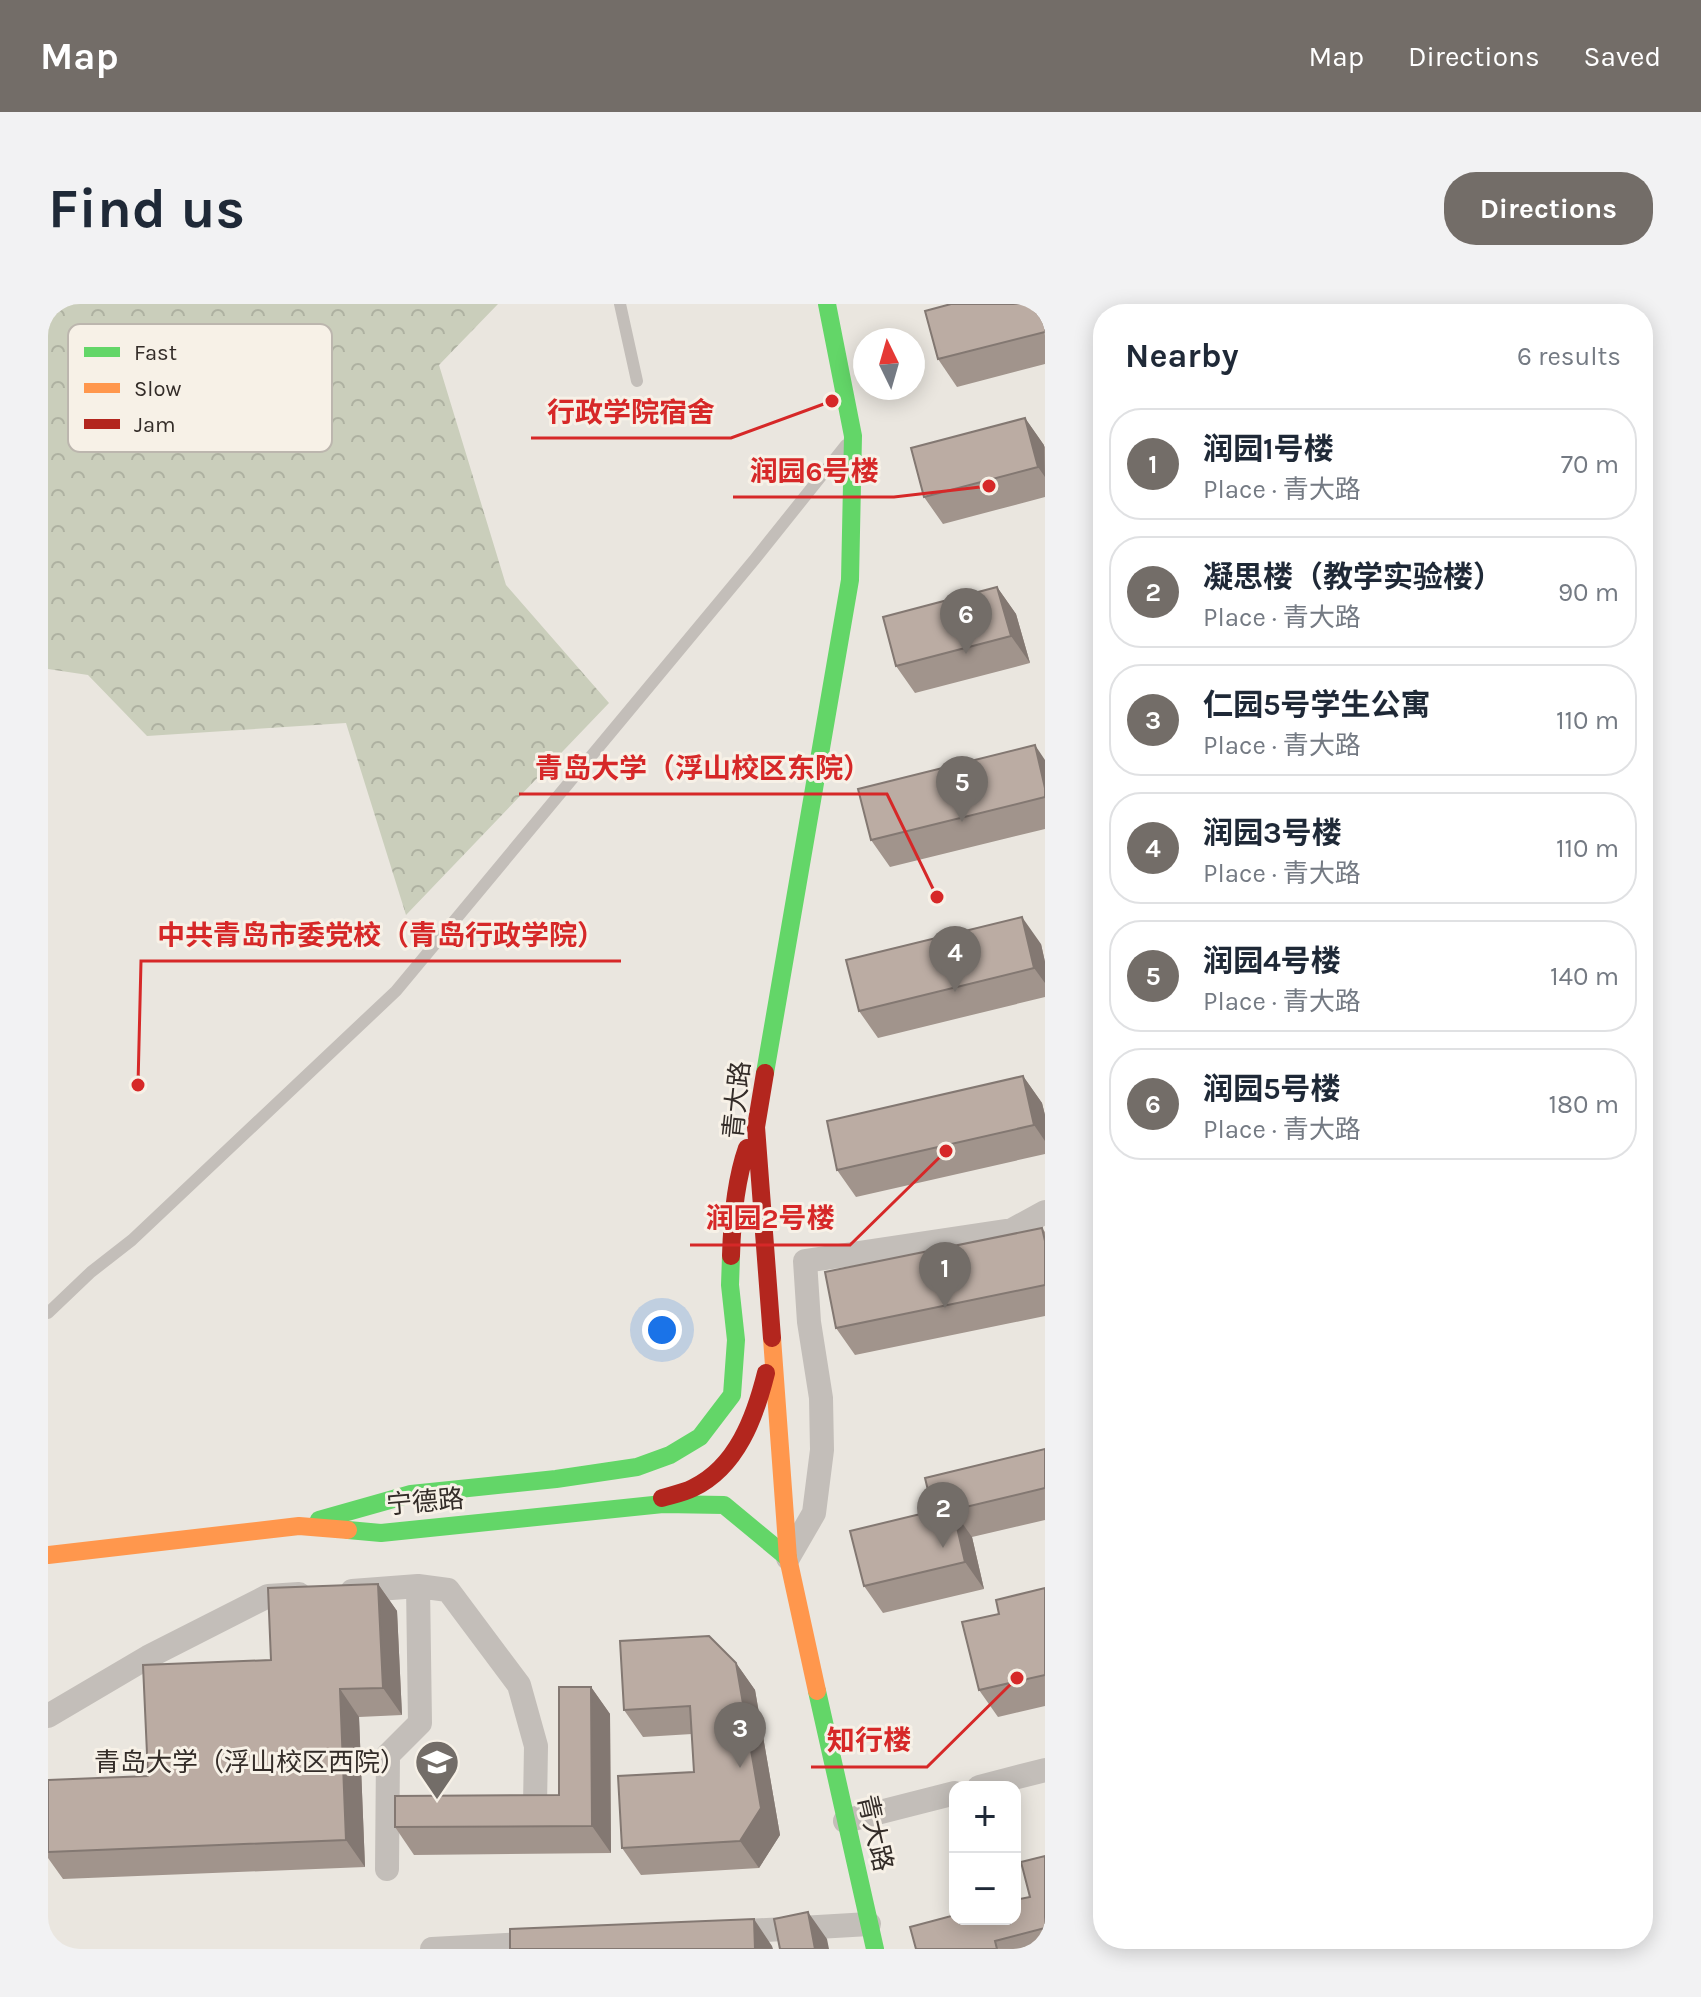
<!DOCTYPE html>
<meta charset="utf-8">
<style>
:root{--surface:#fff;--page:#f2f2f3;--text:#1f2937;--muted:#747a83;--line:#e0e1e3;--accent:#736d68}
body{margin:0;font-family:Karla,"Noto Sans SC",sans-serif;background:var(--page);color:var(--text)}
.controls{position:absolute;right:24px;bottom:24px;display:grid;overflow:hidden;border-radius:16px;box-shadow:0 4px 20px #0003}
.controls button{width:72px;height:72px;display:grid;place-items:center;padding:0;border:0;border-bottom:2px solid var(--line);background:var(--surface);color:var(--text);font:40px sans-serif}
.compass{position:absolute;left:805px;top:24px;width:72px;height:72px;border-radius:50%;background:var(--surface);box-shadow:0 4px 20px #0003;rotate:355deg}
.you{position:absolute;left:614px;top:1026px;width:28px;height:28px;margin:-20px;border:6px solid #fff;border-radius:50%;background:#1a73e8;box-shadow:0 0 0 12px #1a73e833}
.badge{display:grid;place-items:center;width:52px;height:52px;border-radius:50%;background:var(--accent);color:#fff;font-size:26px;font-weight:700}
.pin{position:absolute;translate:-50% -66px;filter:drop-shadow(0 2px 4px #0008)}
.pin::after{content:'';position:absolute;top:42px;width:28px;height:24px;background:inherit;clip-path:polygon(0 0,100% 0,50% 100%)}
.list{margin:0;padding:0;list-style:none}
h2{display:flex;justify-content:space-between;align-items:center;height:104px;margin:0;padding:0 32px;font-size:34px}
h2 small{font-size:26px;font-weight:400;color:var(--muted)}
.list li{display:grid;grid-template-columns:52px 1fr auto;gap:24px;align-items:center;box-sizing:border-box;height:112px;margin:0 16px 16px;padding:0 16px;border:2px solid var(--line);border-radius:32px}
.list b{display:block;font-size:30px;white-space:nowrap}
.list p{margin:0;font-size:26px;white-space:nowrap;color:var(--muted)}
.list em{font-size:26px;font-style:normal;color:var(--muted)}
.map{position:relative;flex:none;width:997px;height:1645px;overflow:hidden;border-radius:32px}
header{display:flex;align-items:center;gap:48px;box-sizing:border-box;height:112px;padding:0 40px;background:var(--accent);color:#fff}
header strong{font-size:38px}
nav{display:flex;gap:44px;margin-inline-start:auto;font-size:28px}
.intro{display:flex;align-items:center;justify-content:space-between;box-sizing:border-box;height:192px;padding:0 48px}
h1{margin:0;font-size:56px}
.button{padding:20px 36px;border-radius:32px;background:var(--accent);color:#fff;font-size:28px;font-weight:700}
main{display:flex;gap:48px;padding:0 48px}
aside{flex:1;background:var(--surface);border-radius:32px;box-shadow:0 4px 20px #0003}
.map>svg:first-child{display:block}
</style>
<header>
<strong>Map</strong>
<nav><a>Map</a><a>Directions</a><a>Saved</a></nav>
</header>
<div class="intro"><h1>Find us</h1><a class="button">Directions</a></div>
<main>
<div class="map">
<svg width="997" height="1645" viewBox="0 0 997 1645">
<defs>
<pattern id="forest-crowns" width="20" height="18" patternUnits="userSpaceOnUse" patternTransform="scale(2)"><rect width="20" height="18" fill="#cacebb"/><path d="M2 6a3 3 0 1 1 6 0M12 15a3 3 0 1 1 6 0" fill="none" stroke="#aeb1a1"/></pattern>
</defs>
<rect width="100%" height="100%" fill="#eae6df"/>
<!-- forest -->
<path fill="url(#forest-crowns)" d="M0,0H450L391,61L458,281L561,399L358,611L298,419L99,432L40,371L0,365Z"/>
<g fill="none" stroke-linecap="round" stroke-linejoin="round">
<!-- lane -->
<path stroke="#c3beb9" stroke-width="12" d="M572,0L589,77
M0,1009L43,968L84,936L348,687L707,255L798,141"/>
<!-- street -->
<path stroke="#c3beb9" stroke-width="24" d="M740,1254L766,1209L774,1146L773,1094L761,1018L757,957L964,926L997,908
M370,1282L400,1286L471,1381L488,1442L487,1502
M304,1287L370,1282L372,1419L340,1451L339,1565
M0,1412L100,1353L220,1292L251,1290
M931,1483L997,1466
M797,1517L907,1489
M682,1628L821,1620
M384,1645L493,1639"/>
<!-- fast -->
<path stroke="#63d668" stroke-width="18" d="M717,769L802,276L805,132L779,0
M271,1216L363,1190L508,1175L589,1163L622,1151L652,1133L684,1091L688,1036L682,981L683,952
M300,1226L333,1229L615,1200L676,1201L740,1254
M769,1387L827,1645"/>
<!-- slow -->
<path stroke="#ff974d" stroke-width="18" d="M724,1034L740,1254L769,1387
M0,1251L251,1222L300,1226"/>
<!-- jam -->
<path stroke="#b3261e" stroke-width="18" d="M717,769L708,823L724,1034
M683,952C684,916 687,878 699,844
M614,1194C624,1191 635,1189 645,1184C689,1163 707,1113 718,1069"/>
</g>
<!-- wall -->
<path fill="#a1948c" d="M997,0V60L909,83L890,55Z
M977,114L997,143V193L895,220L876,193Z
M949,283L968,310L982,359L867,389L848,362Z
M997,456V525L842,563L823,536Z
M993,640L997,658V693L830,734L811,707Z
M975,772L994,799L997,811V850L808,893L789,866Z
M994,924L997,928V1012L807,1051L788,1024Z
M997,1145V1216L924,1233L936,1285L835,1309L816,1282L885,1207Z
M330,1280L349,1307L354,1411L311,1413L317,1563L15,1575L0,1554V1476L100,1472Z
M997,1284V1402L950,1413L931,1386L951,1310Z
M688,1359L707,1386L732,1531L711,1564L593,1571L574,1544L646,1468L644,1430L595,1433L576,1406Z
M543,1383L562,1410L563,1549L366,1551L347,1523L511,1491Z
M997,1552V1645H868L982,1593Z"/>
<!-- shaded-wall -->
<path fill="#837872" d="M977,114L996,141L997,173L990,163Z
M949,283L968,310L982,359L963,332Z
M987,441L997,456V484Z
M974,613L993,640L997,658V679L986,664Z
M975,772L994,799L997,811V837L986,821Z
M905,1206L924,1233L936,1285L917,1258Z
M330,1280L349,1307L354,1411L335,1384Z
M688,1359L707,1386L732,1531L711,1564L692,1537Z
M543,1383L562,1410L563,1549L544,1522Z
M292,1385L311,1413L317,1563L298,1536Z
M760,1608L779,1635L781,1645H767Z
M706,1615L724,1642L725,1645H707Z"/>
<!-- building -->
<path fill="#bbaca3" stroke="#837872" stroke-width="2" d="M903,0H997V28L890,55L877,7Z
M977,114L990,163L876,193L863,144Z
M949,283L963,332L848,362L835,313Z
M987,441L997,484V493L823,536L810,485Z
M974,613L986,664L811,707L798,656Z
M975,772L986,821L789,866L779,817Z
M994,924L997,937V981L788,1024L777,968Z
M997,1145V1184L905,1206L917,1258L816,1282L802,1227L885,1207L877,1174Z
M330,1280L335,1384L292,1385L298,1536L0,1548V1476L100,1472L95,1361L223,1356L220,1284Z
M997,1284V1371L931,1386L914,1318L951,1310L948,1296Z
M661,1332L688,1359L713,1504L692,1537L574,1544L570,1472L646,1468L642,1402L576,1406L572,1337Z
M511,1383H543L544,1522L347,1523V1492L511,1491Z
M997,1552V1624L947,1637L949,1645H868L862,1623L907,1611V1615H967V1596L982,1593L973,1558Z
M760,1608L767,1645H732L726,1615Z
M706,1615L707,1645H462V1625Z"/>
<!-- icons -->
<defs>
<g id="university-pin" transform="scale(2.3)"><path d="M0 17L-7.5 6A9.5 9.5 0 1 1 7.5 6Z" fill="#736d68" stroke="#f7f1e7"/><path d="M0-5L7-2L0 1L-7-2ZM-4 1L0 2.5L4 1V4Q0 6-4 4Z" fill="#fff"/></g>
</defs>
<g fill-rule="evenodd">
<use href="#university-pin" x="389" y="1458"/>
</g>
<g text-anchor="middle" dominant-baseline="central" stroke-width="6" stroke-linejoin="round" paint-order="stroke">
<!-- street labels -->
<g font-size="26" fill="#332c28" stroke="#f7f1e7">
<text transform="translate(689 796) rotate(-84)">青大路</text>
<text transform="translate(377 1198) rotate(-5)">宁德路</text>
<text transform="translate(827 1529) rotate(77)">青大路</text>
</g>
<!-- poi labels -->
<g font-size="26" fill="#332c28" stroke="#f7f1e7" text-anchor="end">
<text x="358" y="1458">青岛大学（浮山校区西院）</text>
</g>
</g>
<!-- legend -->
<rect x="20" y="20" width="264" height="128" rx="12" fill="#f7f1e7" stroke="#bcb6ae" stroke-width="2"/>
<rect x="36" y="43" width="36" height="10" fill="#63d668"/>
<rect x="36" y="79" width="36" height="10" fill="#ff974d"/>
<rect x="36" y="115" width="36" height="10" fill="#b3261e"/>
<g font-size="22" fill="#332c28">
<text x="86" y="56">Fast</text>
<text x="86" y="92">Slow</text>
<text x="86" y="128">Jam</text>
</g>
<!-- callouts -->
<path fill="none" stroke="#d62828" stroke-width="3" d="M784 97L683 134H483M941 182L846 193H685M889 593L839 490H471M90 781L93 657H573M898 847L802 941H642M969 1374L879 1463H763"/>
<g fill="#d62828" stroke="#f7f1e7" stroke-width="3">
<circle cx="784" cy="97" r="8"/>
<circle cx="941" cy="182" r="8"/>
<circle cx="889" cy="593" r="8"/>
<circle cx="90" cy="781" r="8"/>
<circle cx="898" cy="847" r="8"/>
<circle cx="969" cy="1374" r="8"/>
</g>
<g font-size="28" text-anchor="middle" font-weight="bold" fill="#d62828" stroke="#f7f1e7" stroke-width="6" stroke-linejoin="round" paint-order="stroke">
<text x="583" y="118">行政学院宿舍</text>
<text x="766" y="177">润园6号楼</text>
<text x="655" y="474">青岛大学（浮山校区东院）</text>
<text x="333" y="641">中共青岛市委党校（青岛行政学院）</text>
<text x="722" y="924">润园2号楼</text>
<text x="821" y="1446">知行楼</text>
</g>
</svg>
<div class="controls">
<button>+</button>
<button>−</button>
</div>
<svg class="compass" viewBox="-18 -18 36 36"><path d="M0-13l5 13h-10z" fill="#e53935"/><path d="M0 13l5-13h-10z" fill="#747a83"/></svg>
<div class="you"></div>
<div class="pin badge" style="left:897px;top:1004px">1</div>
<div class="pin badge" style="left:895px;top:1244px">2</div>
<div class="pin badge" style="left:692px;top:1464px">3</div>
<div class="pin badge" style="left:907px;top:688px">4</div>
<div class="pin badge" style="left:914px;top:518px">5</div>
<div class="pin badge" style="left:918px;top:350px">6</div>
</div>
<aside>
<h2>Nearby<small>6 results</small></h2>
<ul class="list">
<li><span class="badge">1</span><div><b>润园1号楼</b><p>Place · 青大路</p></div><em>70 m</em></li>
<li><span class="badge">2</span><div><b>凝思楼（教学实验楼）</b><p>Place · 青大路</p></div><em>90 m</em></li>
<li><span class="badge">3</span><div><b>仁园5号学生公寓</b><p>Place · 青大路</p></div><em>110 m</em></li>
<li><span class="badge">4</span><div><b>润园3号楼</b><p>Place · 青大路</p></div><em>110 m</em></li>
<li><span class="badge">5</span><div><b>润园4号楼</b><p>Place · 青大路</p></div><em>140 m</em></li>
<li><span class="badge">6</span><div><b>润园5号楼</b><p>Place · 青大路</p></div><em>180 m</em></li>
</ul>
</aside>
</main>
